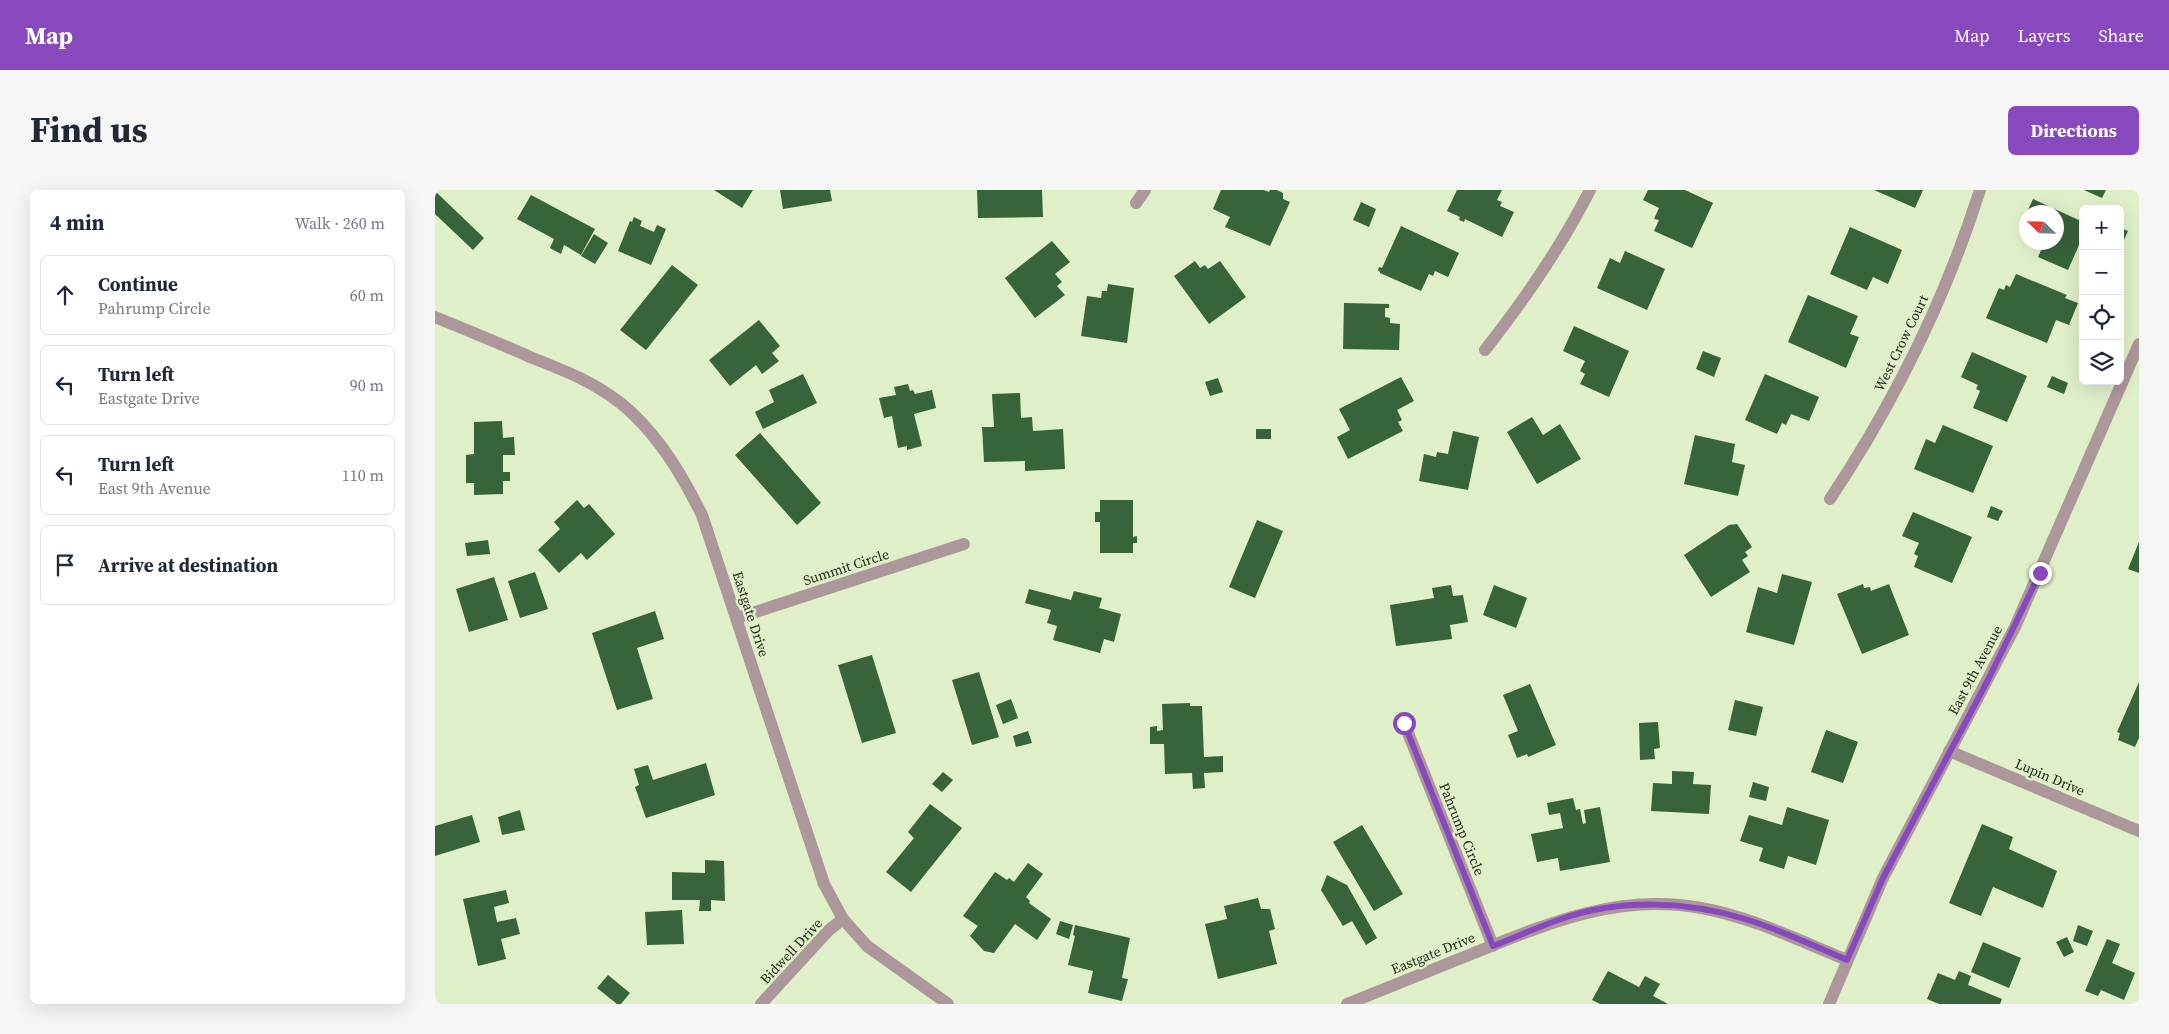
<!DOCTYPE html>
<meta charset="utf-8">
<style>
:root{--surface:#fff;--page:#f6f6f7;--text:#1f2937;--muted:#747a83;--line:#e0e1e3;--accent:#8849be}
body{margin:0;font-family:"Source Serif 4",serif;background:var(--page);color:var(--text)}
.controls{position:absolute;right:15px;top:15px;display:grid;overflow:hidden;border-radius:8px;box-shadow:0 5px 20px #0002}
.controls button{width:45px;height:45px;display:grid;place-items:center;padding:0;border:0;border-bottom:1px solid var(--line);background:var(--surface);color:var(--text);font:25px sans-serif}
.compass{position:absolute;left:1584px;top:15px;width:45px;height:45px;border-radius:50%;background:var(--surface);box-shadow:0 5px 20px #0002;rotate:293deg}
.stop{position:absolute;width:15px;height:15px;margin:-11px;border:4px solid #8849be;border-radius:50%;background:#fff}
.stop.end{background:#8849be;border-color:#fff;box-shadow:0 1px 5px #0008}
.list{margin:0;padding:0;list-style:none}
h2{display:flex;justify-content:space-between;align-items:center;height:65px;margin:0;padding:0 20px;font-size:21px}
h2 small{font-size:16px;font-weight:400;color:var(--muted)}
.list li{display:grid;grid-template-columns:32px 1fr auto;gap:15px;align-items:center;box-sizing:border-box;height:80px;margin:0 10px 10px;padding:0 10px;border:1px solid var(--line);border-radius:8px}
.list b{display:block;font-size:19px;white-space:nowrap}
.list p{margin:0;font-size:16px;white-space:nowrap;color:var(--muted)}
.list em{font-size:16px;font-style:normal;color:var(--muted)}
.icon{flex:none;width:28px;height:28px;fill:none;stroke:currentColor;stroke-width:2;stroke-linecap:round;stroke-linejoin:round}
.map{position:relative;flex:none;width:1704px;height:814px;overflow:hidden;border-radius:8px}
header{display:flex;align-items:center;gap:30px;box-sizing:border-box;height:70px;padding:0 25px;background:var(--accent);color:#fff}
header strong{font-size:24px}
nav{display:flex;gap:28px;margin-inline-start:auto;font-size:18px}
.intro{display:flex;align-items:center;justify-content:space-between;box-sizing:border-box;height:120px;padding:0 30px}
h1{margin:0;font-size:35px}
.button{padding:12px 22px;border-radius:8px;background:var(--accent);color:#fff;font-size:18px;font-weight:700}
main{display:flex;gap:30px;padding:0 30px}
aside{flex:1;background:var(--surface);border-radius:8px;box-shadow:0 5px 20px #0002}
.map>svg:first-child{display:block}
</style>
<header>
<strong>Map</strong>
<nav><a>Map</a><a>Layers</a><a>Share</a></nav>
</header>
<div class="intro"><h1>Find us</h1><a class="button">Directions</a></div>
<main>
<aside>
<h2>4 min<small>Walk · 260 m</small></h2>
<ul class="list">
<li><svg class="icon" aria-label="ahead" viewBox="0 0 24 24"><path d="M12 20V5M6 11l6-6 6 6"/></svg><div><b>Continue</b><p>Pahrump Circle</p></div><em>60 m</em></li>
<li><svg class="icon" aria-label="left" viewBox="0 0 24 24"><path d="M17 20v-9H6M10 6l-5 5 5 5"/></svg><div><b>Turn left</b><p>Eastgate Drive</p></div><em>90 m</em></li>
<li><svg class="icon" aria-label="left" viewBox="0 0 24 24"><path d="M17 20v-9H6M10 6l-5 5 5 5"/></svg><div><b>Turn left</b><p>East 9th Avenue</p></div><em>110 m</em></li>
<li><svg class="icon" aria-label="arrive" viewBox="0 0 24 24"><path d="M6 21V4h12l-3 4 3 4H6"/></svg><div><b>Arrive at destination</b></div></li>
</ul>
</aside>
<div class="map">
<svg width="1704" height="814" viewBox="0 0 1704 814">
<rect width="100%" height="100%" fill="#dfefc8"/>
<!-- building -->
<path fill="#38643b" d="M279,0H318L307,18Z
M345,0H395L397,11L348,19Z
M542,0H607L608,27L543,28Z
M786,0H829L834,2L835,0H842L848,3V9L855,12L835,56L790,37L795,27L778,19Z
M1022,0H1067L1062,10L1067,12L1065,16L1079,22L1067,47L1030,29L1029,32L1024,30L1025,27L1012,21Z
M1213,0H1250L1278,13L1257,58L1219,41L1224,30L1219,29L1224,18L1208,10Z
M1439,0H1488L1480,18Z
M1649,0H1671L1667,8Z
M0,1L49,48L38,60L0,24Z
M96,5L160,39L146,65L129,55L126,64L115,58L119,49L82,29Z
M1598,9L1648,32V46L1633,80L1603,67L1608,56L1604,52H1622V22H1592Z
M926,12L941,19L934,37L918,30Z
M199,27L207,31L205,36L219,42L222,35L231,39L216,75L183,61L195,31L197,32Z
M966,36L1024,63L1013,87L1000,81L998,86L994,84L986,101L945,83V82L943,80L944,77L947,78Z
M1415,37L1467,60L1453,94L1438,87L1432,100L1395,84Z
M1685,38L1693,41L1689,50L1685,49Z
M159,44L173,53L160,74L146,66Z
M617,51L635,72L620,84L627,92L622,96L630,105L600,128L570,88Z
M1190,61L1230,79L1212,120L1162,98L1175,68L1185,73Z
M760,71L765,78L770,75L773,79L785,71L811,107L774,134L739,86Z
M237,75L263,95L211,160L185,140Z
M1581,84L1632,105L1630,108L1643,113L1634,135L1621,130L1612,153L1551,128L1564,98L1569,100L1571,95L1575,97Z
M673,94L699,98L692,153L646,146L652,106L666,108L667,101H672Z
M1373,105L1423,126L1415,144L1424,147L1411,178L1353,152Z
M909,113L954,114V118H950V127L955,128V133L965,134L964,160L908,159Z
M324,130L345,156L337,163L344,171L327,184L321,175L295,196L274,170Z
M1139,136L1194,161L1174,207L1145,194L1150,184L1145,181L1150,171L1128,161Z
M1268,161L1286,168L1279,187L1261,179Z
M1537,162L1592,186L1572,232L1538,218L1545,201L1541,199L1543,195L1526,187Z
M368,184L382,213L328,239L320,222L339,212L334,200Z
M1330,184L1384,207L1374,231L1356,224L1351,235L1347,233L1342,244L1310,230Z
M1617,186L1633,193L1629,204L1612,197Z
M966,187L979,211L962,220L967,230L963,232L968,241L913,269L902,247L915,240L904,219Z
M783,188L788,202L775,206L770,192Z
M473,194L475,201L478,200L480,204L497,200L501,218L479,224L487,256L472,260V256L463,258L457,226L449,228L444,208L461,205L459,197Z
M585,203L586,228L597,227L598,241L628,239L630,279L590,281V271L549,272L547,237H559L557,204Z
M1097,227L1108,245L1125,234L1146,269L1102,294L1072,242Z
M67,231L68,248L79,247L80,265H68V282H75V291H68V304L39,305V293H31V265L39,264V232Z
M1508,235L1558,256L1538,303L1479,279L1491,249L1500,253Z
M821,239H836V249H821Z
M1018,241L1044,247L1033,300L984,291L989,264L1001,267L1002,262L1013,264Z
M325,243L386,313L362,335L300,265Z
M1260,245L1300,254L1297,272L1310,275L1303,306L1249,294Z
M142,310L149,318L154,314L180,344L152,370L146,363L124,383L103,360L125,339L119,332Z
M665,310H698V347L702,346V353H698V363H665V332H660V322H665Z
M1556,316L1568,321L1563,331L1552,327Z
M1478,322L1537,347L1517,393L1479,377L1483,366L1479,364L1484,353L1467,346Z
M822,330L848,341L820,408L794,397Z
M1302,334L1317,357L1310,362L1313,366L1307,370L1315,382L1276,407L1249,365L1294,335Z
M53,350L55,364L32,366L30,353Z
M1704,352V383L1693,379Z
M100,382L113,419L85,428L73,391Z
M1347,384L1377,392L1359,455L1311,442L1323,397L1342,403Z
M59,387L73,430L34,442L21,399Z
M1428,394L1429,398L1435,397L1436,401L1454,394L1474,445L1427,464L1402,404Z
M1016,395L1018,406L1028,405L1033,432L1015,435L1017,449L961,456L955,415L999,408L997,398Z
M1059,395L1092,408L1081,438L1048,425Z
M594,399L636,410L639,401L667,408L664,418L686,424L679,452L669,449L665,463L618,450L622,436L612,433L616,420L590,413Z
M220,421L229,449L202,458L218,509L182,520L157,443Z
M437,465L461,543L427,553L403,475Z
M544,482L564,547L537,555L517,490Z
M1704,492V548L1700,557L1683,550L1685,543L1682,542Z
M1095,494L1121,555L1093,567L1092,564L1082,568L1073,545L1083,541L1068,505Z
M576,509L583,528L568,534L561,515Z
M1300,510L1328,517L1321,546L1293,540Z
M755,513V516H767L769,567L788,566V582L769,583L770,598L758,599L757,583L730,584L729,554H715V537L722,536V541L728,540L727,514Z
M1223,532L1225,558L1219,559L1220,569L1205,570L1204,533Z
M1391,540L1423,552L1408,593L1376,582Z
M593,541L597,553L581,557L578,546Z
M271,573L280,605L211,628L200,597L204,595L199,579L213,575L218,590Z
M1237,581L1259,582L1258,594L1276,595L1274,624L1216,621L1218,593L1237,594Z
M508,582L518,590L507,602L497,594Z
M1318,592L1334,597L1331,611L1314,607Z
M1138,608L1141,620L1145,619L1148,634L1151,633L1149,620L1165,617L1175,672L1125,681L1123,668L1102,672L1096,644L1128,638L1125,623L1114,625L1112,613Z
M495,614L527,638L476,702L451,682L479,648L473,642Z
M1352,617L1394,630L1381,675L1353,666L1349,679L1324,671L1328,658L1305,651L1314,625L1347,635Z
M85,620L90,640L67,645L63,627Z
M37,625L45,652L0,666V636Z
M1547,634L1578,647L1574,659L1622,681L1608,718L1558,697L1546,726L1514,713Z
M927,635L968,704L939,721L898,652Z
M270,670L289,671L290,711L276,710V721H264L265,710H237V682L270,683Z
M593,673L608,684L591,707L595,711L594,713L616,729L602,750L580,734L559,763L549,761L535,746L543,736L528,726L560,682L572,690L574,688L579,692Z
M892,685L912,695L942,748L931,755L917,731L908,736L886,700Z
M71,700L74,713L59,717L62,732L81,728L85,744L66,749L71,769L43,776L28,709Z
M823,708L826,719H835L840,739L834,741L842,774L783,789L770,734L792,729L789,716Z
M247,720L249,754L212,755L210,722Z
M625,731L638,735L634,749L621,744Z
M640,735L695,748L687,788L693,789L687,811L653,803L658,781L633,775L640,746L638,745Z
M1643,735L1658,741L1652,756L1638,751Z
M1632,747L1639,762L1629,767L1621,752Z
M1672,749L1685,754L1677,773L1700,783L1689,810L1666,800L1663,806L1650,801Z
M1548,752L1586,768L1574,798L1536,782Z
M1173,781L1204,797L1210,786L1225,794L1218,806L1233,814H1165L1157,810Z
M1524,781L1536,786L1533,795L1567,809L1565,814H1504L1492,809L1503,783L1520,790Z
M173,785L195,803L186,814H182L162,798Z"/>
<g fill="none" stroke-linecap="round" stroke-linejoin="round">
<!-- minor -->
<path stroke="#ac979b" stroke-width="12" d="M701,13L710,0
M0,127C32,140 64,153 95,167C131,181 167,195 196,222C227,251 248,287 267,325L389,694L408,729L432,756L513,814
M1050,160C1090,109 1126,57 1155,0
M1395,309C1459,213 1510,110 1545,0
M302,428L529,354
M969,533L1058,756
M1514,561L1704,641
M326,814L394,740L408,729
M912,814C954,797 996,780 1039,763C1113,733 1184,703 1266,718C1317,727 1365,751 1412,770
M1394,814L1448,688L1580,437L1704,154"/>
</g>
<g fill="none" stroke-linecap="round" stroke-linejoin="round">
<!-- route -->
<path stroke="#8849be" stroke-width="6" d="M969,533L1058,756C1081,747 1105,736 1129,728C1186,709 1252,711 1310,729C1344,739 1379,756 1412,770L1448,688L1554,488L1605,383"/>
</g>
<g text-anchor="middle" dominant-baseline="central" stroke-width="5" stroke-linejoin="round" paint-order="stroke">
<!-- street labels -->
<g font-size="14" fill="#1f2416" stroke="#dfefc8">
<text transform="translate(1466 153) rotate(-64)">West Crow Court</text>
<text transform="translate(411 377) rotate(-18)">Summit Circle</text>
<text transform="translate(316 424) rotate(72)">Eastgate Drive</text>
<text transform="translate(1540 480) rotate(-62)">East 9th Avenue</text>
<text transform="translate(1615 587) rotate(23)">Lupin Drive</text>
<text transform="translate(1027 639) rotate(68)">Pahrump Circle</text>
<text transform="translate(356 761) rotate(-47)">Bidwell Drive</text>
<text transform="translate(998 763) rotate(-22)">Eastgate Drive</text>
</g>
</g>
</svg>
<div class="controls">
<button>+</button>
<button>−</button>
<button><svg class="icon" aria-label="locate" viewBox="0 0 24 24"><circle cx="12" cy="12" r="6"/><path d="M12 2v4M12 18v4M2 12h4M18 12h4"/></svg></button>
<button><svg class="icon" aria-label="layers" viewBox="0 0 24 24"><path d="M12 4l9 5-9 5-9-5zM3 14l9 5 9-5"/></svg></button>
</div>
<svg class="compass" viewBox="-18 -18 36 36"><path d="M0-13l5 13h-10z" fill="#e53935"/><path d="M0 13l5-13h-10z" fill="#747a83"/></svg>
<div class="stop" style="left:969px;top:533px"></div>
<div class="stop end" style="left:1605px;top:383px"></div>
</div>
</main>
